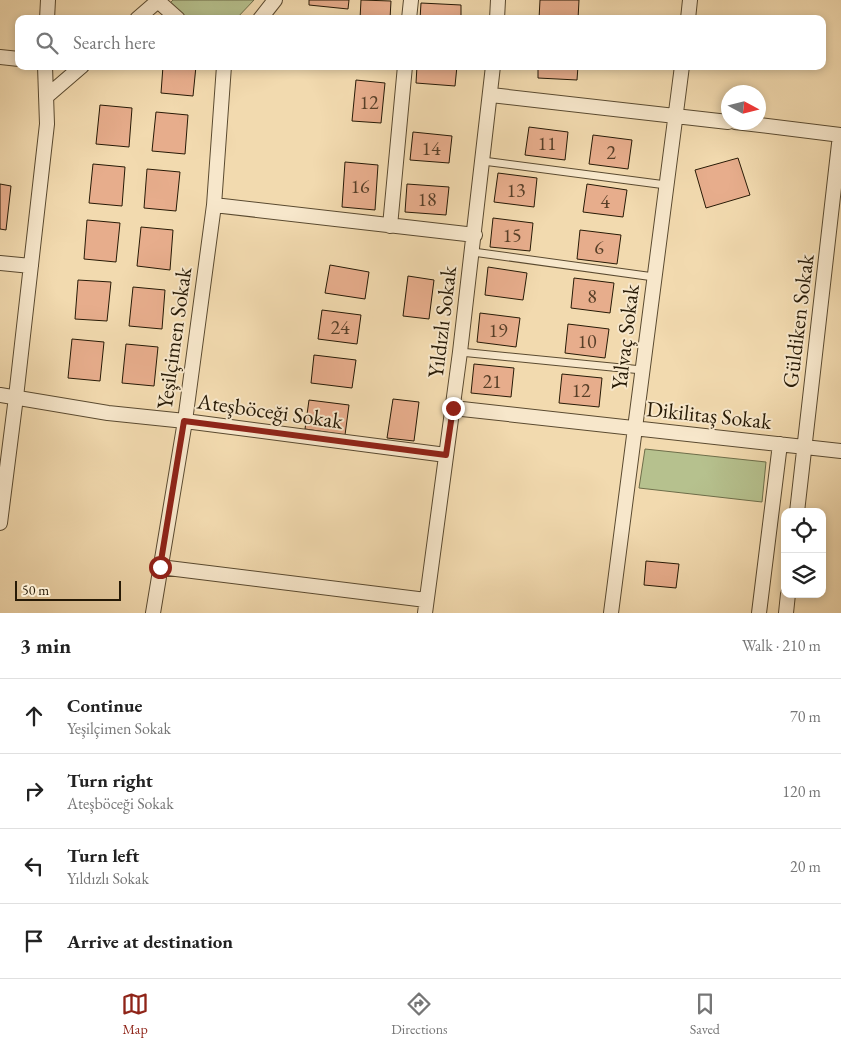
<!DOCTYPE html>
<meta charset="utf-8">
<style>
:root{--surface:#fff;--page:#f6f6f6;--text:#222;--muted:#767676;--line:#e0e0e0;--accent:#8f2418}
body{margin:0;font-family:"EB Garamond",serif;background:var(--page);color:var(--text)}
.controls{position:absolute;right:15px;bottom:15px;display:grid;overflow:hidden;border-radius:10px;box-shadow:0 2px 8px #0003}
.controls button{width:45px;height:45px;display:grid;place-items:center;padding:0;border:0;border-bottom:1px solid var(--line);background:var(--surface);color:var(--text);font:25px sans-serif}
.compass{position:absolute;left:721px;top:85px;width:45px;height:45px;border-radius:50%;background:var(--surface);box-shadow:0 2px 8px #0003;rotate:97deg}
.scale{position:absolute;left:15px;bottom:12px;width:106px;box-sizing:border-box;padding-left:5px;border:2px solid #271a06;border-top:0;font-size:14px;line-height:18px;white-space:nowrap;color:#271a06;-webkit-text-stroke:4px #f7e7cb;paint-order:stroke}
.stop{position:absolute;width:15px;height:15px;margin:-11px;border:4px solid #8f2418;border-radius:50%;background:#fff}
.stop.end{background:#8f2418;border-color:#fff;box-shadow:0 1px 5px #0008}
.list{margin:0;padding:0;list-style:none}
h2{display:flex;justify-content:space-between;align-items:center;height:65px;margin:0;padding:0 20px;font-size:21px}
h2 small{font-size:16px;font-weight:400;color:var(--muted)}
.list li{display:grid;grid-template-columns:32px 1fr auto;gap:15px;align-items:center;box-sizing:border-box;height:75px;padding:0 20px;border-top:1px solid var(--line)}
.list b{display:block;font-size:19px;white-space:nowrap}
.list p{margin:0;font-size:16px;white-space:nowrap;color:var(--muted)}
.list em{font-size:16px;font-style:normal;color:var(--muted)}
.icon{flex:none;width:28px;height:28px;fill:none;stroke:currentColor;stroke-width:2;stroke-linecap:round;stroke-linejoin:round}
.map{position:relative;flex:none;width:841px;height:613px;overflow:hidden}
.search{position:absolute;background:var(--surface);box-shadow:0 2px 8px #0003;left:15px;right:15px;top:15px;height:55px;display:flex;align-items:center;gap:12px;box-sizing:border-box;padding:0 18px;border-radius:10px;color:var(--muted);font-size:19px}
.sheet{height:365px;background:var(--surface)}
nav{display:flex;justify-content:space-around;align-items:center;box-sizing:border-box;height:70px;border-top:1px solid var(--line);background:var(--surface);font-size:14px;color:var(--muted)}
nav a{display:grid;justify-items:center;gap:2px}
nav .on{color:var(--accent)}
.map>svg:first-child{display:block}
</style>
<div class="map">
<svg width="841" height="613" viewBox="0 0 841 613">
<rect width="100%" height="100%" fill="#f2daaf"/>
<filter id="stains"><feTurbulence type="fractalNoise" baseFrequency=".004" numOctaves="4"/><feColorMatrix values="0 0 0 0 .2 0 0 0 0 .09 0 0 0 0 .02 0 0 0 .5 -.17"/></filter>
<radialGradient id="worn" r=".72"><stop offset=".6" stop-color="#630" stop-opacity="0"/><stop offset="1" stop-color="#630" stop-opacity=".3"/></radialGradient>
<!-- green -->
<path fill="#b6c18e" stroke="#6e6e4a" d="M173,0H254L236,19H182L168,5Z
M645,449L766,462L762,502L639,488Z"/>
<!-- building -->
<path fill="#e7ad8c" stroke="#271a06" d="M309,0H349L348,9L309,5Z
M361,0L391,1L390,19H360Z
M540,0H579L578,19H539Z
M421,3L461,5V19H420Z
M163,66H196L193,96L161,93Z
M417,66H457L455,86L416,83Z
M538,66H578L577,80L538,78Z
M356,80L385,83L381,123L352,121Z
M100,105L132,108L129,147L96,144Z
M156,112L188,115L185,154L152,151Z
M529,127L568,132L565,160L525,155Z
M413,132L452,136L449,163L410,160Z
M593,135L632,140L628,169L589,164Z
M738,158L750,195L706,208L695,170Z
M345,162L378,165L375,210L342,207Z
M93,164L125,167L122,206L89,203Z
M147,169L180,172L176,211L144,208Z
M498,173L537,178L534,207L494,202Z
M0,184L11,186L6,230L0,229Z
M407,184L449,187L446,215L405,212Z
M587,184L627,190L623,217L583,212Z
M493,218L533,223L530,251L490,247Z
M87,220L120,223L116,262L84,259Z
M141,227L173,230L170,270L137,266Z
M580,230L621,235L617,264L577,259Z
M330,265L369,272L365,299L325,293Z
M488,267L527,273L523,300L485,295Z
M408,276L434,280L429,319L403,316Z
M574,278L614,283L610,313L571,308Z
M78,280L111,282L107,321L75,319Z
M133,287L165,290L162,329L129,326Z
M322,310L361,315L357,344L318,339Z
M480,313L520,318L516,347L477,342Z
M568,324L609,329L605,358L565,353Z
M72,339L104,342L100,381L68,378Z
M126,344L158,347L154,386L122,383Z
M314,355L356,360L352,388L311,383Z
M474,364L514,368L511,397L471,393Z
M562,374L602,378L599,407L559,403Z
M393,399L419,402L414,441L387,438Z
M309,400L349,405L345,435L305,429Z
M646,561L679,564L676,588L644,585Z"/>
<g fill="none" stroke-linecap="round" stroke-linejoin="round">
<!-- lane casing -->
<g stroke="#5a4a30" stroke-width="9">
<path id="lane" d="M483,161L666,185
M473,252L654,277
M460,352L642,370"/>
</g>
<!-- street casing -->
<g stroke="#5a4a30" stroke-width="16">
<path id="street" d="M158,1L178,19
M47,19L48,0
M137,19L159,0
M260,19L275,0
M409,19L411,0
M497,19L498,0
M688,19L690,0
M0,57L19,59
M491,95L728,122
M46,97L82,66
M735,122L841,135
M214,205L475,235
M390,226L405,66
M0,263L31,266
M0,395L108,413L185,421L446,455
M453,408L841,451
M797,512L840,135
M0,523L16,397L47,124L45,66
M160,567L426,600
M153,613L185,421L214,205L224,66
M425,613L460,352L493,66
M611,613L682,66
M759,613L780,444
M786,613L788,594"/>
</g>
<!-- lane -->
<use href="#lane" stroke="#f7e7cb" stroke-width="7"/>
<!-- street -->
<use href="#street" stroke="#f7e7cb" stroke-width="14"/>
</g>
<g fill="none" stroke-linecap="round" stroke-linejoin="round">
<!-- route -->
<path stroke="#8f2418" stroke-width="6" d="M160,567L184,421L446,455L453,408"/>
</g>
<g text-anchor="middle" dominant-baseline="central" stroke-width="4" stroke-linejoin="round" paint-order="stroke">
<!-- number labels -->
<g font-size="20" fill="#573f28">
<text x="369" y="102">12</text>
<text x="547" y="143">11</text>
<text x="431" y="148">14</text>
<text x="611" y="152">2</text>
<text x="360" y="186">16</text>
<text x="516" y="190">13</text>
<text x="427" y="199">18</text>
<text x="605" y="201">4</text>
<text x="512" y="235">15</text>
<text x="599" y="247">6</text>
<text x="592" y="296">8</text>
<text x="340" y="327">24</text>
<text x="498" y="330">19</text>
<text x="587" y="341">10</text>
<text x="492" y="381">21</text>
<text x="581" y="390">12</text>
</g>
<!-- street labels -->
<g font-size="22" fill="#271a06" stroke="#f7e7cb">
<text transform="translate(798 321) rotate(-83)">Güldiken Sokak</text>
<text transform="translate(442 322) rotate(-83)">Yıldızlı Sokak</text>
<text transform="translate(625 337) rotate(-83)">Yalvaç Sokak</text>
<text transform="translate(174 338) rotate(-82)">Yeşilçimen Sokak</text>
<text transform="translate(270 411) rotate(8)">Ateşböceği Sokak</text>
<text transform="translate(709 415) rotate(6)">Dikilitaş Sokak</text>
</g>
</g>
<rect width="100%" height="100%" filter="url(#stains)"/>
<rect width="100%" height="100%" fill="url(#worn)"/>
</svg>
<div class="controls">
<button><svg class="icon" aria-label="locate" viewBox="0 0 24 24"><circle cx="12" cy="12" r="6"/><path d="M12 2v4M12 18v4M2 12h4M18 12h4"/></svg></button>
<button><svg class="icon" aria-label="layers" viewBox="0 0 24 24"><path d="M12 4l9 5-9 5-9-5zM3 14l9 5 9-5"/></svg></button>
</div>
<svg class="compass" viewBox="-18 -18 36 36"><path d="M0-13l5 13h-10z" fill="#e53935"/><path d="M0 13l5-13h-10z" fill="#767676"/></svg>
<div class="scale">50 m</div>
<div class="stop" style="left:160px;top:567px"></div>
<div class="stop end" style="left:453px;top:408px"></div>
<div class="search"><svg class="icon" aria-label="search" viewBox="0 0 24 24"><circle cx="10" cy="10" r="6"/><path d="M15 15l6 6"/></svg>Search here</div>
</div>
<section class="sheet">
<h2>3 min<small>Walk · 210 m</small></h2>
<ul class="list">
<li><svg class="icon" aria-label="ahead" viewBox="0 0 24 24"><path d="M12 20V5M6 11l6-6 6 6"/></svg><div><b>Continue</b><p>Yeşilçimen Sokak</p></div><em>70 m</em></li>
<li><svg class="icon" aria-label="right" viewBox="0 0 24 24"><path d="M7 20v-9h11M14 6l5 5-5 5"/></svg><div><b>Turn right</b><p>Ateşböceği Sokak</p></div><em>120 m</em></li>
<li><svg class="icon" aria-label="left" viewBox="0 0 24 24"><path d="M17 20v-9H6M10 6l-5 5 5 5"/></svg><div><b>Turn left</b><p>Yıldızlı Sokak</p></div><em>20 m</em></li>
<li><svg class="icon" aria-label="arrive" viewBox="0 0 24 24"><path d="M6 21V4h12l-3 4 3 4H6"/></svg><div><b>Arrive at destination</b></div></li>
</ul>
</section>
<nav>
<a class="on"><svg class="icon" aria-label="map" viewBox="0 0 24 24"><path d="M3 6l6-2 6 2 6-2v14l-6 2-6-2-6 2zM9 4v14M15 6v14"/></svg>Map</a>
<a><svg class="icon" aria-label="directions" viewBox="0 0 24 24"><path d="M12 3l9 9-9 9-9-9zM9 14v-3h6M13 9l2 2-2 2"/></svg>Directions</a>
<a><svg class="icon" aria-label="saved" viewBox="0 0 24 24"><path d="M7 4h10v16l-5-4-5 4z"/></svg>Saved</a>
</nav>
